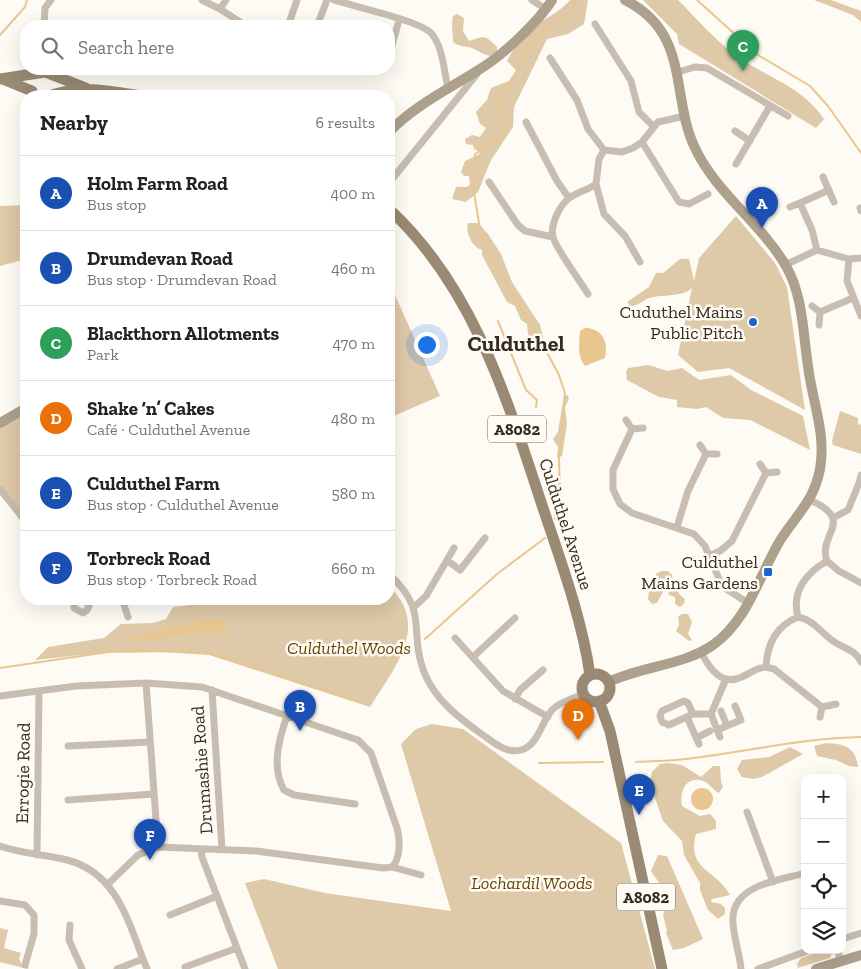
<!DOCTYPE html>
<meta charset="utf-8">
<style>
:root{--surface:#fff;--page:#f2f2f2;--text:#222;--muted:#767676;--line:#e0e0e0;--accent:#d93025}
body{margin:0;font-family:"Zilla Slab",serif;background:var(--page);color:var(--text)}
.controls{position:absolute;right:15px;bottom:15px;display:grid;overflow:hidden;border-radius:10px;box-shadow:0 5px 20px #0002}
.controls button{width:45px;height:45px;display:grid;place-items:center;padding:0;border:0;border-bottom:1px solid var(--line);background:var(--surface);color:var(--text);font:25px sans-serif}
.you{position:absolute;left:426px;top:344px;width:18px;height:18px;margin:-12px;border:4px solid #fff;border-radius:50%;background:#1a73e8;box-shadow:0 0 0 8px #1a73e833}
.badge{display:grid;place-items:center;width:32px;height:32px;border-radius:50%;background:var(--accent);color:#fff;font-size:16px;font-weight:700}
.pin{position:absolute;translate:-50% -41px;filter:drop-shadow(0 1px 2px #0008)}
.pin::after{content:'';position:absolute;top:26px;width:18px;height:15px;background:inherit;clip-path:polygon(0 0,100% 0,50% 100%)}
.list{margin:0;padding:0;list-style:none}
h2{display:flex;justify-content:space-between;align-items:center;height:65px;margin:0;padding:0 20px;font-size:21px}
h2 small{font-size:16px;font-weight:400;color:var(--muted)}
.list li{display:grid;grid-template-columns:32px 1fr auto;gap:15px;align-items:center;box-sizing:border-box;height:75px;padding:0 20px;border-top:1px solid var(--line)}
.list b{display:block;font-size:19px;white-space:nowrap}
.list p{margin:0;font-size:16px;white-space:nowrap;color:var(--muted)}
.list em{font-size:16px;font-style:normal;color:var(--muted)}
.icon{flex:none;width:28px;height:28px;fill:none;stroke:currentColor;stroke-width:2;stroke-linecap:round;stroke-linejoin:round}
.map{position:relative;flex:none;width:861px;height:969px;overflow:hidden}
.search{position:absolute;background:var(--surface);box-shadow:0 5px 20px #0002;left:20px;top:20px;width:375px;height:55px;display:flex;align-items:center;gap:12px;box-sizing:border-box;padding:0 18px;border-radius:20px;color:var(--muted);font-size:19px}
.panel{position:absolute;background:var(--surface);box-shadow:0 5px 20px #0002;left:20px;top:90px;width:375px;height:515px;border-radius:20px}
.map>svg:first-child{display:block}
</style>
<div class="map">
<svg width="861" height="969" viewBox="0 0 861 969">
<rect width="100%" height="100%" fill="#fefaf4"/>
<!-- green -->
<path fill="#dec9a8" d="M570,0H588L584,24L568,34L547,39L514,107L513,127L491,160L478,192L466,202L452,199L456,187H467L470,184L469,176H464L461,172L465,161L478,155L480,152L474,149L473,145L466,144L465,139L472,135L480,137L486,128L480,124L476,112L487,100L491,88L509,81L516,70L507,61C513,48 526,33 538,24C549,16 561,11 570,0Z
M643,0H678C696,18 714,39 734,54C766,78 800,84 824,119L816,128L679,44L677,34Z
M814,0H831L861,11V22L853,15Z
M457,14L464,18L463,31L469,41C484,36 485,34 497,47V52L491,56C483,55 479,51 472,48C465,46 459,47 453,42C453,35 451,22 453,16Z
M26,205V259L0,266V206Z
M736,216L775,263L787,287L805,410L729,368L698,372L678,355L692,288C685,296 665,295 653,297C645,298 639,306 631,306L627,302L649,287L656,273H663L680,259H689L694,281L699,258Z
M468,223H478L488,234L501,254L512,282L540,325L544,341L538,342L528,335L527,324L521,320L515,306L507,302L482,255V250C472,247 465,232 468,223Z
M391,286L440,396L389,418V287Z
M648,365L668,371L682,368L699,380L731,375L751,390L803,416L810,450L750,420L723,418L706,407L697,409L677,407V400L659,397L627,380L626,372L628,368Z
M564,395H567L569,398L565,408L567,423L562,456L557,458L558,447L553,439L558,432Z
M840,411L858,418V425L861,424V454L833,445L832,441Z
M26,412V517L0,485V428Z
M661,571H668L672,575L673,585L676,586L679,594L685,599L684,604L680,607L675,604V597L669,595L668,588L664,590L657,603L652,604L648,599L649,592L658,587L655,580L656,574Z
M389,586C431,626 394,668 370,707L209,655L160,652H108L35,660L48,647L104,638L121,624L153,623L166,619L173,607L246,599H389Z
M682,614H688L692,622L688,634L692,640L689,641L676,631L679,625L678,617Z
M432,724L463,729L621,843L655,969H278L245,883L264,879L325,893L451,911L401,744L416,729Z
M826,743C844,744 856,747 858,767L849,766L836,760L817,756L814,746Z
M790,747L803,754L762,777L753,779L742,777L737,769L742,760L769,757Z
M667,763L682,765L701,777L713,766H720L721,782L723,787L719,793C713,791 710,783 703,781C686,775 679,792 682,806L700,816L710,814L716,821V829L696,834C686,870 717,870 730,895L712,899L711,902L721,904L725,908V914L718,919L708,910L700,890V883L684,855L682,841L663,821L653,792L650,781L652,772L660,764Z
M658,855L667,856L703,939L684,948L673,950L666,933L667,930L663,915L668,903V896L651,871Z
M0,928L8,930L4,948L21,953L19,959L22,965L29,967L28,969L0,962Z
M824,950H830L832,953L830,958L794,969L798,968L797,964L801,958Z"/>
<!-- water -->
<path fill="#e9c690" d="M585,328C602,328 609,342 605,358L585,366C577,356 579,343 580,331Z
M208,619L225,621L228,630L211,634L199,633L126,642L134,637Z
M691 799a11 11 0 1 1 22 0a11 11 0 1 1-22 0Z"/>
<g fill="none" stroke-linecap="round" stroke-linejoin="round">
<!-- stream -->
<path stroke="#e9c690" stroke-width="2" d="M697,0L758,55L810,86L828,106L861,153
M0,35L25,7L27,0
M498,321L526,390L537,400L536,407
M555,519L560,498L559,459L565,393L559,375L543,345L489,254L481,235L473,187L475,154L498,140L506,129L499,111L501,94L516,74L522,55L533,39L566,16L577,0
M425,639L497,574L545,538
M0,668L108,652L175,651L211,653L362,702
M636,762C655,761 675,761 694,758C750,751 805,738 861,737
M539,763L603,762"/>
<!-- street -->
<path stroke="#c7beb1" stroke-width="7" d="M202,0L220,9L246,26
M334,0C353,6 420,21 431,33C443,46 444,72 448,88
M532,0L546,9
M220,9L226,0
M595,24L631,81L639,112L653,126
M44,26L45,8L51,0
M288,26L297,0
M317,26L327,0
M389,56L399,20
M550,58L577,100L588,129L604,150L622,152L633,148L642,142L658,122L685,116
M375,69H383
M678,72L695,67L707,68L788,116
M526,122L557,181L569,198
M735,131L750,141
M642,142L679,202L689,204L708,194
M736,164L770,106
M823,177L834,202
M489,182L518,225L525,231L553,237
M389,183L477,74
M596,184L604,214L625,236L640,262
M790,207L800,203
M860,208L861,211
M817,250L812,230L800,203L829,190
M849,259L847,281L861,316
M785,265L817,250L849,259L861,258
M588,294C581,282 556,249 553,237C550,225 559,207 568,199C576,192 587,191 596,184L599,159L604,150
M812,306L820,312L819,325
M820,312L853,298
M626,420L632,429
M643,428L632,429L613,470V489L620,504L632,513L694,534L705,546L722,586L748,603
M700,445L706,454H717
M760,464L766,473L777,472
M859,483L861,475
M0,489L26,522
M833,518L848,510L859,483L861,484
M677,527L688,491L706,454
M709,556L720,551L732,541L766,473
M447,560L460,570L485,538
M827,561L839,571L861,583
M389,574C430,612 408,629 424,672C435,700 459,718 483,735C494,743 507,754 521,750C539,745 541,721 553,709C562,701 574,698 584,694
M79,599L74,603V608L83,613L87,610L89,606L84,599
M122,599L128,617
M89,603L100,599
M414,607L426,596L454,548
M798,617C814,620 821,633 833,641C843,648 856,650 861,662
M455,638L503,691L548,717
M701,652C709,668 722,688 744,676C752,672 756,668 766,667C767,645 776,626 798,617C791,592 806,573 827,561C817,534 857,521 810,500
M473,657L515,618
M766,667L774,669L822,707
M146,683L158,847
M212,690L222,849
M0,696L76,686L146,683L202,687L358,740L371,753L397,828C400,839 401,858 392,867
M515,699L520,690L543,670
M721,711L727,726
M693,714L688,703L684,701L662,711L660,716L662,722L669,725L693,714H711
M287,716C279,739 271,767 284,790L294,795L355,804
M687,717L699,744
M820,717L822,707L836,704
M717,730L741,720L735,706
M720,737L711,714L726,679
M696,738L710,731
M68,746L150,742
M68,800L154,794
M747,812L773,882
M0,846C22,854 45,854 67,860C119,873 129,926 147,969
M201,849L202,857L245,969
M37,855L39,691
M108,884L138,855L158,847L256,851L383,868L392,867L421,875
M0,901L25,905L34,915V934L25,965
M170,915L217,896
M70,925L69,940L82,969
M842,939L861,933
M837,950L841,961
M185,967L237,948
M117,969L143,959
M741,969C740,955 731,928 733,916C736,884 781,880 805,873
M758,969L810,950"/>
<!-- secondary -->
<path stroke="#ada08d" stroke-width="10" d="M389,132C415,105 449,89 480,69C502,56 539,21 552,0
M0,423L26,408
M609,682C642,666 682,666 713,645C749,619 759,575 781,539C797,514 814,501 820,469C826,436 814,406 809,373C803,338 804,297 786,266C761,223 716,193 695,148C670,96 691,33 625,0
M816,969L861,955"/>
<!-- primary -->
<path stroke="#9a8a73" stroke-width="11" d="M0,79L45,72L86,88
M5,80L32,91
M52,95C83,85 110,91 141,96
M389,209C474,287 508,402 543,508C561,562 582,619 590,675
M582 688a14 14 0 1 1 28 0a14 14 0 1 1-28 0Z
M599,701L610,731L662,969"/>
</g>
<!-- markers -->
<g fill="#1966d1" stroke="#fefaf4" stroke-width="2">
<circle cx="753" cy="322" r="5"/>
<rect x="763" y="567" width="10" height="10" rx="2.5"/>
</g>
<g text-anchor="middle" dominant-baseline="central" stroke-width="5" stroke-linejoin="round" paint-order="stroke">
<!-- shield labels -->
<g fill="#fefaf4" stroke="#716a60" stroke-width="1">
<rect x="488" y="415.5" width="58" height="27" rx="4"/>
<rect x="617" y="883.5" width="58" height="27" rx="4"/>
</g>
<g font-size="16" font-weight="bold" fill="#342c20">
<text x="517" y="429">A8082</text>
<text x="646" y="897">A8082</text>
</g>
<!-- poi labels -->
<g font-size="18" fill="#342c20" stroke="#fefaf4" text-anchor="end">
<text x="743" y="312">Cuduthel Mains<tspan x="743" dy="21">Public Pitch</tspan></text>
<text x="758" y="562">Culduthel<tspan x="758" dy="21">Mains Gardens</tspan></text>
</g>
<!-- street labels -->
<g font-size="18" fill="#342c20" stroke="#fefaf4">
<text transform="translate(566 524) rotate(72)">Culduthel Avenue</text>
<text transform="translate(202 770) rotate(-94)">Drumashie Road</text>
<text transform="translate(23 773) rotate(-89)">Errogie Road</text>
</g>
<!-- park labels -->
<g font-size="18" font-style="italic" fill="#674600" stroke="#fefaf4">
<text x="349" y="648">Culduthel Woods</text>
<text x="532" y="883">Lochardil Woods</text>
</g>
<!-- district labels -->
<g font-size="22" font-weight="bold" fill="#342c20" stroke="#fefaf4">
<text x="516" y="343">Culduthel</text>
</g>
</g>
</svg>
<div class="controls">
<button>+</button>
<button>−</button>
<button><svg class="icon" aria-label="locate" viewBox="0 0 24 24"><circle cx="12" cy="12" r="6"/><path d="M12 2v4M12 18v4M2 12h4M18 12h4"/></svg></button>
<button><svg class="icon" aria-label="layers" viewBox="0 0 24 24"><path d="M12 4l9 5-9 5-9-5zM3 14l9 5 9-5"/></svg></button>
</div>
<div class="you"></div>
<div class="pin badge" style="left:762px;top:228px;background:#1a4fb4">A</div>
<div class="pin badge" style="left:300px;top:731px;background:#1a4fb4">B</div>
<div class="pin badge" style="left:743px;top:71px;background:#2e9e5b">C</div>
<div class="pin badge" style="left:578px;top:740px;background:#e8710a">D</div>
<div class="pin badge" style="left:639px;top:815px;background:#1a4fb4">E</div>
<div class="pin badge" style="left:150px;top:860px;background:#1a4fb4">F</div>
<div class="search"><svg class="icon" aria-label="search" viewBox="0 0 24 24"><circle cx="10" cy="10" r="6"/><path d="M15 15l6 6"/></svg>Search here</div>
<section class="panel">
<h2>Nearby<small>6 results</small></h2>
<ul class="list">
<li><span class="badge" style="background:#1a4fb4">A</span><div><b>Holm Farm Road</b><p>Bus stop</p></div><em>400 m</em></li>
<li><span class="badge" style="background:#1a4fb4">B</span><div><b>Drumdevan Road</b><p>Bus stop · Drumdevan Road</p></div><em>460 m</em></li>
<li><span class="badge" style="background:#2e9e5b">C</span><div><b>Blackthorn Allotments</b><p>Park</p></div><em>470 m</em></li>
<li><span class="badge" style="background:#e8710a">D</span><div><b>Shake ‘n’ Cakes</b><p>Café · Culduthel Avenue</p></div><em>480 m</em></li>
<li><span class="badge" style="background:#1a4fb4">E</span><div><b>Culduthel Farm</b><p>Bus stop · Culduthel Avenue</p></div><em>580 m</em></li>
<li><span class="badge" style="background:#1a4fb4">F</span><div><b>Torbreck Road</b><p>Bus stop · Torbreck Road</p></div><em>660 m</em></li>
</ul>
</section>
</div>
